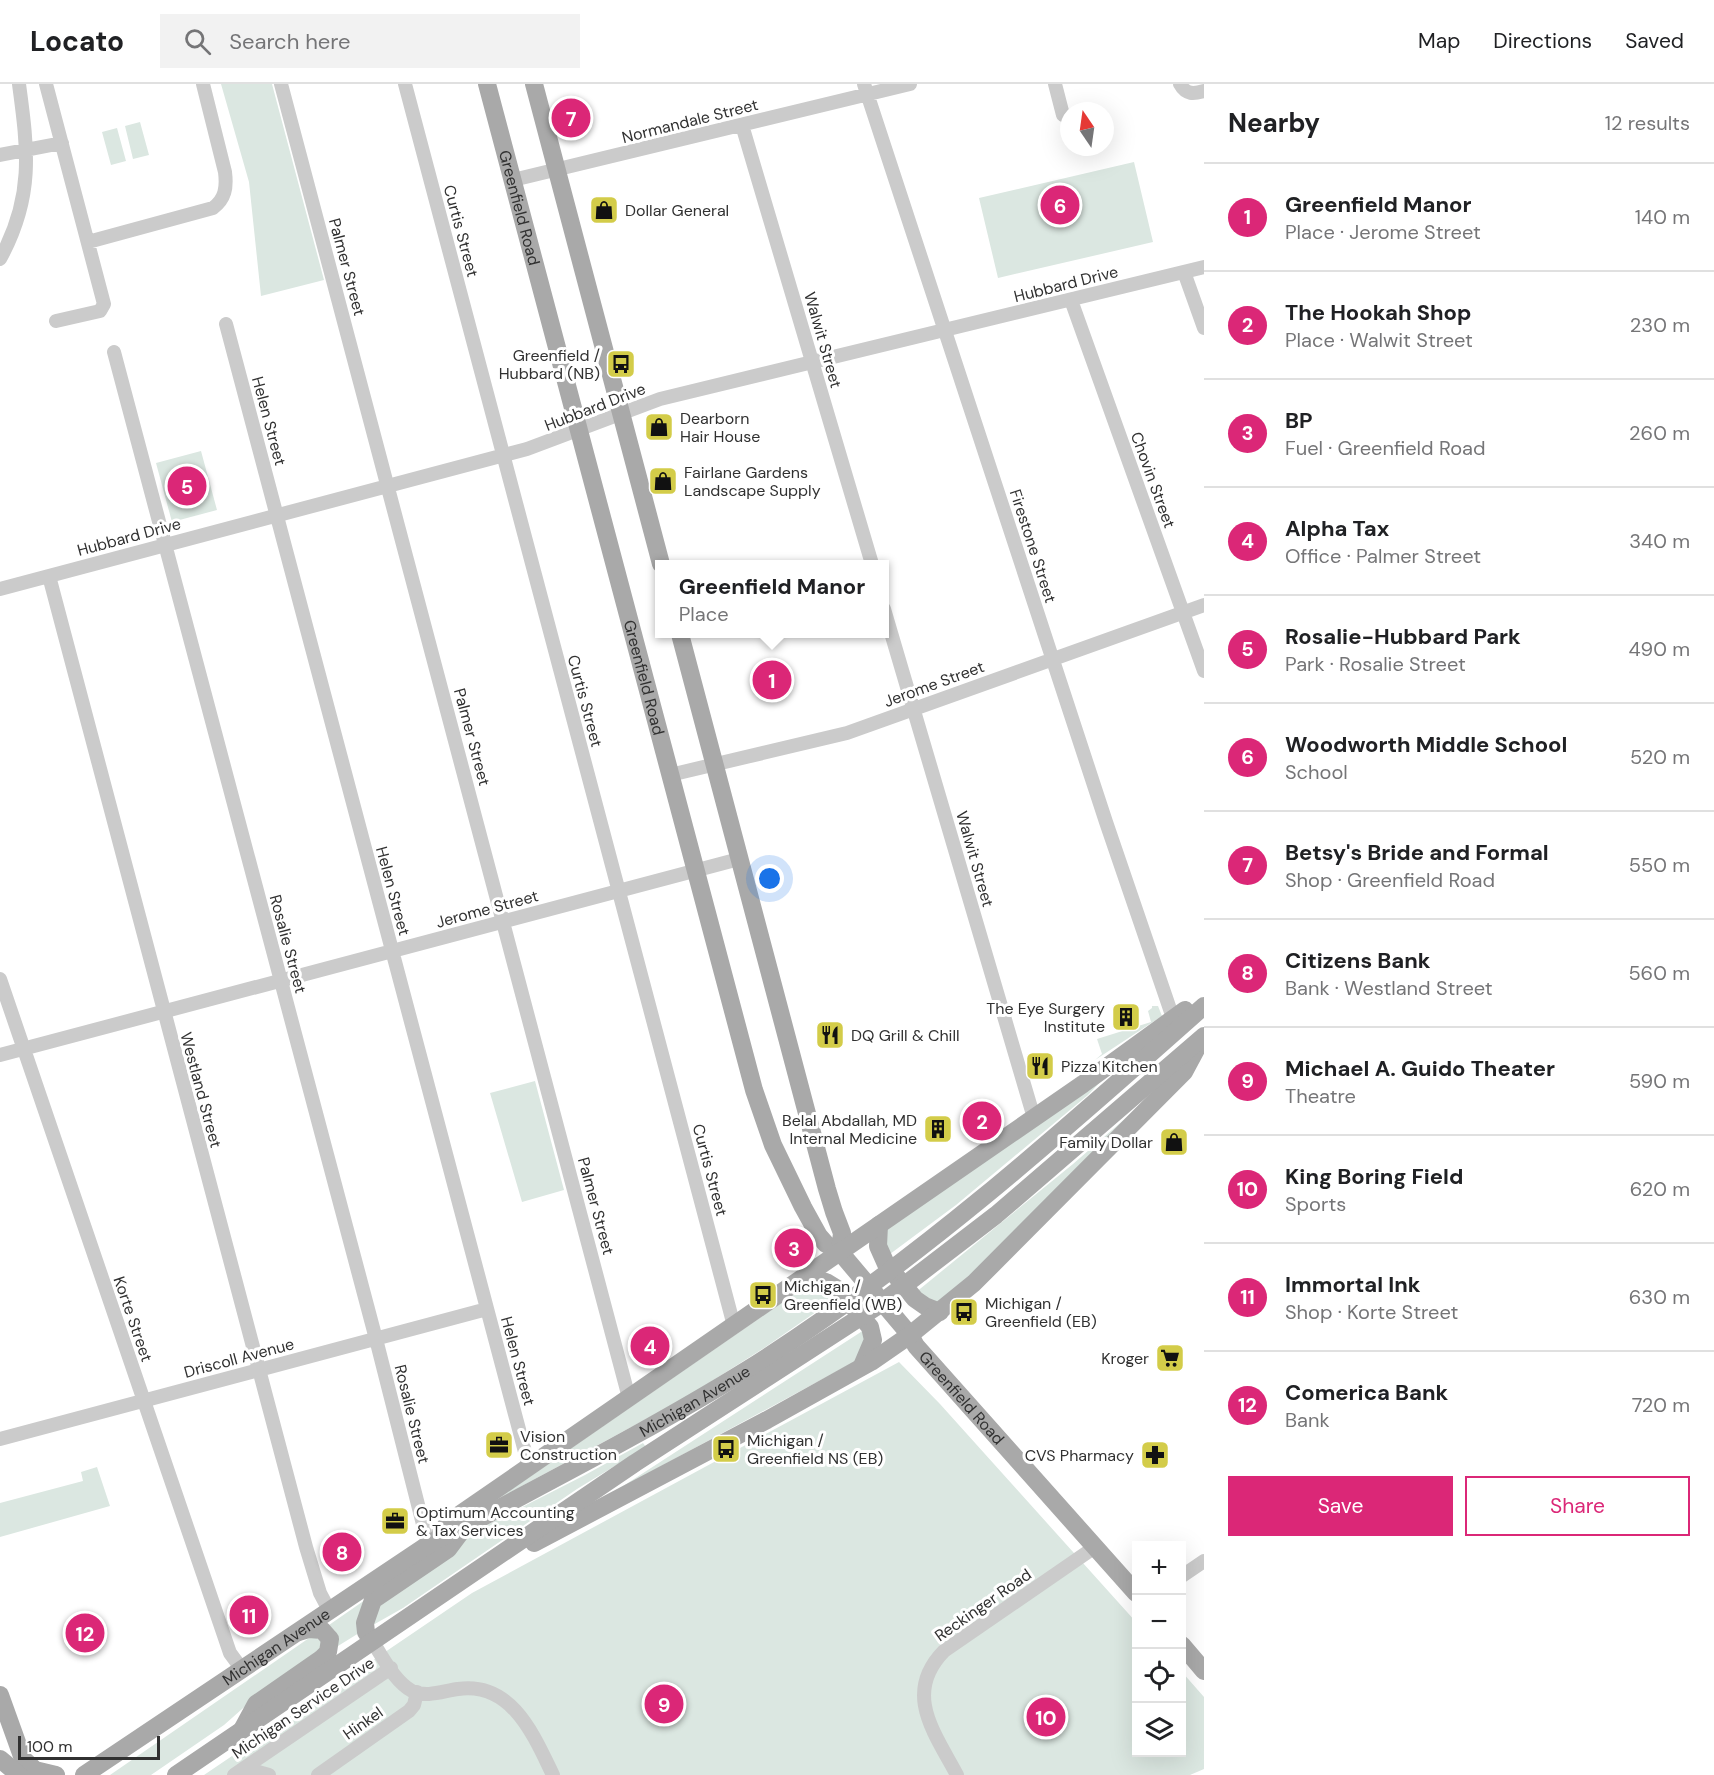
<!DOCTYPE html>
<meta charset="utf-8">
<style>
:root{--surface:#fff;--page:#f2f2f2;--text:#202124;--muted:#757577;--line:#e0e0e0;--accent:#db2777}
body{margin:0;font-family:"DM Sans",sans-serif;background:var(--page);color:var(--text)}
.controls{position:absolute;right:18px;bottom:18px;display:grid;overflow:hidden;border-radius:0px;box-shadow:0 6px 24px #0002}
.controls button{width:54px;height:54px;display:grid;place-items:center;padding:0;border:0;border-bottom:2px solid var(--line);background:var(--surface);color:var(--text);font:30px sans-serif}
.compass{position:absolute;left:1060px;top:18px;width:54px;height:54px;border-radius:50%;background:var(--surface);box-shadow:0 6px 24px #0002;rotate:347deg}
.scale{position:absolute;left:18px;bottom:15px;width:142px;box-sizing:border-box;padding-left:6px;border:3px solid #313131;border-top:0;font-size:16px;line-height:21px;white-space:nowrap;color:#313131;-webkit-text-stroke:4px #fff;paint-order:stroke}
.you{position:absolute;left:770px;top:795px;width:21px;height:21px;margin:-15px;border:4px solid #fff;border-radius:50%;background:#1a73e8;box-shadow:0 0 0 9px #1a73e833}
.badge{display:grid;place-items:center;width:39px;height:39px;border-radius:50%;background:var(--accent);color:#fff;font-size:20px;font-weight:700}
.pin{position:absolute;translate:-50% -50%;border:3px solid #fff;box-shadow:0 2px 6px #0006}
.popup{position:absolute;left:655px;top:476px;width:234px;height:78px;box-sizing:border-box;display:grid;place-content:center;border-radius:0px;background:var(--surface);filter:drop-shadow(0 2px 4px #0005);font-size:20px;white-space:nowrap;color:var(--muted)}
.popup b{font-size:22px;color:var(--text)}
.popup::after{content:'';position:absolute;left:50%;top:100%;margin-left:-12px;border:12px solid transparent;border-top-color:var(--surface)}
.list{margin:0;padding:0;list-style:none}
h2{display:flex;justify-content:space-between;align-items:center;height:78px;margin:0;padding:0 24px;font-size:26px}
h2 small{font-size:20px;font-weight:400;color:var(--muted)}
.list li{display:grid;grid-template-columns:39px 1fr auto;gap:18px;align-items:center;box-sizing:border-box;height:108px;padding:0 24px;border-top:2px solid var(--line)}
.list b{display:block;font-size:22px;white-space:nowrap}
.list p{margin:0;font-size:20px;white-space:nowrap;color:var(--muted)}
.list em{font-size:20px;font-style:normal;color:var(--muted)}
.actions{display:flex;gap:12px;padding:18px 24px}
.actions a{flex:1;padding:14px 0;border:2px solid var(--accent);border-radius:0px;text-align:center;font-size:21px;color:var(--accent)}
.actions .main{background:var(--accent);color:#fff}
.icon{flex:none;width:33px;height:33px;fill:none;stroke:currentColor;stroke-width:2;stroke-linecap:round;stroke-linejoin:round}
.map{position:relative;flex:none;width:1204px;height:1691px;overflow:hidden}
header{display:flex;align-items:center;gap:36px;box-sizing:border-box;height:84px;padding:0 30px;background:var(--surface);border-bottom:2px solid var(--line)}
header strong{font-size:28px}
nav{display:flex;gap:33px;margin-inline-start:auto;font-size:21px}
.search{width:420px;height:54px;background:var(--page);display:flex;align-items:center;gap:15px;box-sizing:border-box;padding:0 21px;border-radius:0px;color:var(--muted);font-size:22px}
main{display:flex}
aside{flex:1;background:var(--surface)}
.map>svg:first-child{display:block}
</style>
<header>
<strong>Locato</strong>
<div class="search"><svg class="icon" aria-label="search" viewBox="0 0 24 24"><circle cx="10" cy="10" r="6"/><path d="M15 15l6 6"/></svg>Search here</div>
<nav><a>Map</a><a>Directions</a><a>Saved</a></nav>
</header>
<main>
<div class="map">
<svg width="1204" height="1691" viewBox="0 0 1204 1691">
<rect width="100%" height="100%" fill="#fff"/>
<!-- green -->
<path fill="#dbe7e1" d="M221,0H272L324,196L261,212L249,98Z
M140,38L149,71L133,75L125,42Z
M117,44L126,77L111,81L102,48Z
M1134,78L1153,158L998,194L979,114Z
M201,367L217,426L172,438L156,379Z
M1152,922H1158L1162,932L1095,976L1102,970L1097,955L1151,938L1148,927L1152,924Z
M1105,993L1088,1011L956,1121L886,1173L887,1143Z
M535,997L564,1106L522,1118L490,1009Z
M1135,1026L975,1187L940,1217L934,1218L915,1209L1073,1080Z
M813,1200L839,1212L764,1264L685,1314L496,1416L803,1204Z
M864,1246L867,1261L854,1278L617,1406Z
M899,1278L940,1320L1136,1538V1668H1182V1588L1204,1613V1685L1190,1691H204L472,1509Z
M643,1359L646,1363L577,1405L403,1524L373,1541L375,1525L475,1447L585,1391Z
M97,1383L110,1422L0,1453V1419L83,1397L81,1388Z
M365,1516L359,1549L338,1562L335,1547L329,1541Z
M312,1552H314L325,1561L250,1618L224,1641L151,1691H110Z"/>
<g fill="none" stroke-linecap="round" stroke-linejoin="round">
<!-- minor -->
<path stroke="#cbcbcb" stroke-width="14" d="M46,0L104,220L100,227L56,237
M281,0L629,1314
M405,0L734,1242
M864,0L1106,738L1173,934
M1055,0L1063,31
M1180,0C1186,11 1194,10 1204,7
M742,41L872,480
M0,71L62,59
M513,96L910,0
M88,158L213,124C225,115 227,104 225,88L203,0
M0,175C34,113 28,67 19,0
M1184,188L1204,244
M1071,216L1204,587
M226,240L529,1383
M114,268L376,1255L428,1460
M49,492L306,1463L320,1509L329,1526
M0,505L527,365L660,315L1204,183
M884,525L1034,1034
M670,691L847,649L1204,521
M0,895L230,1569L241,1584
M0,971L739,775
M0,1355L487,1225
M1182,1492L1204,1477
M372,1557C383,1573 394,1597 412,1607C427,1614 443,1607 458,1605C512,1597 534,1652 553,1691
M244,1684L269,1691
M234,1691L391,1584
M318,1691L409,1627L414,1621L417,1608
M957,1691C934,1648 903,1609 944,1567L1095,1463"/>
<!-- major -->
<g stroke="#a9a9a9" stroke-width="18">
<path id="s1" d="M487,0L754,1006L773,1061L803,1123L819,1152L826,1160L840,1168L910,1251L916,1262L1136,1509"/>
<path d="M534,0L661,480"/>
<path d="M680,550L827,1105L834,1128L842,1149L840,1168"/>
<path d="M879,1141L878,1162L886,1180L915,1215L925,1222L940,1228"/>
<path d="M806,1192L826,1198L839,1206L870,1243L873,1256L862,1282"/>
<path d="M441,1448L449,1438L1083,1000L1185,926"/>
<path d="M534,1459L767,1336L871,1278L910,1251L974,1199L1184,988L1198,962"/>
<path d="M372,1557L366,1548L365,1539L373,1516L448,1465L463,1445"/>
<path d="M1182,1561L1204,1587"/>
<path d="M0,1611L23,1675L35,1686L56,1691"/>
<path d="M243,1644L256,1620L321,1575L328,1568L330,1555L322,1546L309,1545L299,1548"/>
<path d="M0,1675L19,1691"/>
<path id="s2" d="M84,1691L432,1458L464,1443C559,1392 655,1343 747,1286C912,1182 1059,1051 1204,922"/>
<path d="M176,1691L635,1379L876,1223L996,1131L1204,952"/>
</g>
</g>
<!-- icons -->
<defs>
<g id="shop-square" transform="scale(1.5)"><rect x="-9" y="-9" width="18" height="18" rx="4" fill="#d3cc49" stroke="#fff"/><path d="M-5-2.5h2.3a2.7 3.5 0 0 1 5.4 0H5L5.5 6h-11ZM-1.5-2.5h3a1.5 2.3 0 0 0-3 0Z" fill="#111"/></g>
<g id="bus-square" transform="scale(1.5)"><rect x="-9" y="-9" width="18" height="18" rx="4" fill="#d3cc49" stroke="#fff"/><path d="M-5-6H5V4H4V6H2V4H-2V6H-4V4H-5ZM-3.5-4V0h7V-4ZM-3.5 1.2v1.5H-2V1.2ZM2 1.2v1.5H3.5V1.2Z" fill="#111"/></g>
<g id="building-square" transform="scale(1.5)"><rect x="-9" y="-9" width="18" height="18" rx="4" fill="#d3cc49" stroke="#fff"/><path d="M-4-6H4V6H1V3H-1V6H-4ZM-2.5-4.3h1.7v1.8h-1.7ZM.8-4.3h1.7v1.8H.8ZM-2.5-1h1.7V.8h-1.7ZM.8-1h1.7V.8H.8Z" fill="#111"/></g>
<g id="restaurant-square" transform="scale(1.5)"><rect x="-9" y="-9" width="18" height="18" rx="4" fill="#d3cc49" stroke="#fff"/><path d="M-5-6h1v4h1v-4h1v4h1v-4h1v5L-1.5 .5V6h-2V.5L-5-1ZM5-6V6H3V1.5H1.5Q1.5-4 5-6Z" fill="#111"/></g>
<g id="supermarket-square" transform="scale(1.5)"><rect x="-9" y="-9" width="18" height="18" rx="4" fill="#d3cc49" stroke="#fff"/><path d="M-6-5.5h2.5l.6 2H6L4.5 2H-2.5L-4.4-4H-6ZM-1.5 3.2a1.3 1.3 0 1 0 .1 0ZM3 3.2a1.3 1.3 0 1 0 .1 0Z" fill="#111"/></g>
<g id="office-square" transform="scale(1.5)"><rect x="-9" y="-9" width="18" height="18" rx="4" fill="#d3cc49" stroke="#fff"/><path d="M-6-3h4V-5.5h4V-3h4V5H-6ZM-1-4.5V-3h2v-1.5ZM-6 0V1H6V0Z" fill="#111"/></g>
<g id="pharmacy-square" transform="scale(1.5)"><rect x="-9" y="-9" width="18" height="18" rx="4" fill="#d3cc49" stroke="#fff"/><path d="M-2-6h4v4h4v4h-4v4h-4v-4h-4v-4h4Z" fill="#111"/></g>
</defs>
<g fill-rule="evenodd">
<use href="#shop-square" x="604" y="126"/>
<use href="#bus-square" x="621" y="280"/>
<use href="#shop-square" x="659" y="343"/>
<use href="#shop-square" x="663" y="397"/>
<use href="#building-square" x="1126" y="933"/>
<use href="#restaurant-square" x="830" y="951"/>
<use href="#restaurant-square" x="1040" y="982"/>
<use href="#building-square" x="938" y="1045"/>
<use href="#shop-square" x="1174" y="1058"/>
<use href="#bus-square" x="763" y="1211"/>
<use href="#bus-square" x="964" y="1228"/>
<use href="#supermarket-square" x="1170" y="1274"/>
<use href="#office-square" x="499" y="1361"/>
<use href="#bus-square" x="726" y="1365"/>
<use href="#pharmacy-square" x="1155" y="1371"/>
<use href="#office-square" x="395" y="1437"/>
</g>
<g text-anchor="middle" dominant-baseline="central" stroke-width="6" stroke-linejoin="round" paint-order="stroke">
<!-- street labels -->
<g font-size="16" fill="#313131" stroke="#fff">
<text transform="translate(690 37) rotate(-14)">Normandale Street</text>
<text stroke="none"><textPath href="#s1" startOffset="128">Greenfield Road</textPath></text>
<text transform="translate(461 147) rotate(75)">Curtis Street</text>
<text transform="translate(347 183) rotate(75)">Palmer Street</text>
<text transform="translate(1066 200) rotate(-14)">Hubbard Drive</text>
<text transform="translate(823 256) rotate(74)">Walwit Street</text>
<text transform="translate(595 323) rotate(-21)">Hubbard Drive</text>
<text transform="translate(269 337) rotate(75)">Helen Street</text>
<text transform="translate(1153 396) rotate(70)">Chovin Street</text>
<text transform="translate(129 453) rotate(-15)">Hubbard Drive</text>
<text transform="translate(1033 462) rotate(72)">Firestone Street</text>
<text stroke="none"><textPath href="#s1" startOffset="614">Greenfield Road</textPath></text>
<text transform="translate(934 600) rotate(-20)">Jerome Street</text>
<text transform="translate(585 617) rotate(75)">Curtis Street</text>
<text transform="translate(472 653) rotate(75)">Palmer Street</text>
<text transform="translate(975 775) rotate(74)">Walwit Street</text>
<text transform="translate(393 807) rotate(75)">Helen Street</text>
<text transform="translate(487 825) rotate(-15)">Jerome Street</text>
<text transform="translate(288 860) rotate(75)">Rosalie Street</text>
<text transform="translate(201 1006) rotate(75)">Westland Street</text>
<text transform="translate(710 1086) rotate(75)">Curtis Street</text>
<text transform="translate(596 1122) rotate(75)">Palmer Street</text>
<text transform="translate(133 1235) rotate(71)">Korte Street</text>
<text transform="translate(239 1274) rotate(-15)">Driscoll Avenue</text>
<text transform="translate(518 1277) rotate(75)">Helen Street</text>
<text stroke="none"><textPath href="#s1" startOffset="1418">Greenfield Road</textPath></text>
<text stroke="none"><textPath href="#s2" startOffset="717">Michigan Avenue</textPath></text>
<text transform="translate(412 1330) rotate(76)">Rosalie Street</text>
<text transform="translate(983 1521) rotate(-35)">Reckinger Road</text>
<text stroke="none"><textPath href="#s2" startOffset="231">Michigan Avenue</textPath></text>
<text transform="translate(303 1624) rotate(-34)">Michigan Service Drive</text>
<text transform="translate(363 1639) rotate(-35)">Hinkel</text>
</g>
<!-- poi labels -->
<g font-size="16" fill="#313131" stroke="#fff" text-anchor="start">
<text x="625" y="126">Dollar General</text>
<text x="600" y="271" text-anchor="end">Greenfield /<tspan x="600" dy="18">Hubbard (NB)</tspan></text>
<text x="680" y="334">Dearborn<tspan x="680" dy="18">Hair House</tspan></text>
<text x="684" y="388">Fairlane Gardens<tspan x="684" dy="18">Landscape Supply</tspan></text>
<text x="1105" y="924" text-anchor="end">The Eye Surgery<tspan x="1105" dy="18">Institute</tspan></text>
<text x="851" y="951">DQ Grill &amp; Chill</text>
<text x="1061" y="982">Pizza Kitchen</text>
<text x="917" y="1036" text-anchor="end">Belal Abdallah, MD<tspan x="917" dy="18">Internal Medicine</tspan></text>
<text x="1153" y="1058" text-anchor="end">Family Dollar</text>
<text x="784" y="1202">Michigan /<tspan x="784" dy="18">Greenfield (WB)</tspan></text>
<text x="985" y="1219">Michigan /<tspan x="985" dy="18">Greenfield (EB)</tspan></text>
<text x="1149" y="1274" text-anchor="end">Kroger</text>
<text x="520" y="1352">Vision<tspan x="520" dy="18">Construction</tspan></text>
<text x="747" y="1356">Michigan /<tspan x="747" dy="18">Greenfield NS (EB)</tspan></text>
<text x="1134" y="1371" text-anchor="end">CVS Pharmacy</text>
<text x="416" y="1428">Optimum Accounting<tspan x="416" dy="18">&amp; Tax Services</tspan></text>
</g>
</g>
</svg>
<div class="controls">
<button>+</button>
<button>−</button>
<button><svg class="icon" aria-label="locate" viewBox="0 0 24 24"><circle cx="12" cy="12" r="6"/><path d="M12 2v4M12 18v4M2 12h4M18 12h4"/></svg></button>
<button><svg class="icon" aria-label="layers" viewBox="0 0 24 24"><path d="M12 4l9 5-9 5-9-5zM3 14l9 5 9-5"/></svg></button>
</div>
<svg class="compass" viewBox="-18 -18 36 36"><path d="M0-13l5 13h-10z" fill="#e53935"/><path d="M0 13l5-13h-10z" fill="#757577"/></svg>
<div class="scale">100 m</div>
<div class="you"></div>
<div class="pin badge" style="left:772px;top:596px">1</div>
<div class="popup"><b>Greenfield Manor</b>Place</div>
<div class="pin badge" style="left:982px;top:1037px">2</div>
<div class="pin badge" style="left:794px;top:1164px">3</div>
<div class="pin badge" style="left:650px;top:1262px">4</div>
<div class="pin badge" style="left:187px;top:402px">5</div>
<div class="pin badge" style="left:1060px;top:121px">6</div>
<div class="pin badge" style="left:571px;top:34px">7</div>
<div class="pin badge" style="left:342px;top:1468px">8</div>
<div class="pin badge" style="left:664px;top:1620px">9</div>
<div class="pin badge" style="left:1046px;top:1633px">10</div>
<div class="pin badge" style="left:249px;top:1531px">11</div>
<div class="pin badge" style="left:85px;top:1549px">12</div>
</div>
<aside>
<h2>Nearby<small>12 results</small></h2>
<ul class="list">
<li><span class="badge">1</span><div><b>Greenfield Manor</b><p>Place · Jerome Street</p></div><em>140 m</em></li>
<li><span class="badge">2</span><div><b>The Hookah Shop</b><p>Place · Walwit Street</p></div><em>230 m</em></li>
<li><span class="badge">3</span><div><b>BP</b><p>Fuel · Greenfield Road</p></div><em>260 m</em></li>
<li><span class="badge">4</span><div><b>Alpha Tax</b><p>Office · Palmer Street</p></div><em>340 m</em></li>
<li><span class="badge">5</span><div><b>Rosalie-Hubbard Park</b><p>Park · Rosalie Street</p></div><em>490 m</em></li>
<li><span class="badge">6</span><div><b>Woodworth Middle School</b><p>School</p></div><em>520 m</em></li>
<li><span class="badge">7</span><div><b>Betsy's Bride and Formal</b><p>Shop · Greenfield Road</p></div><em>550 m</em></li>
<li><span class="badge">8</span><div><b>Citizens Bank</b><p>Bank · Westland Street</p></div><em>560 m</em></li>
<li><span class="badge">9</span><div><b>Michael A. Guido Theater</b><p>Theatre</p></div><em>590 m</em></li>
<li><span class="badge">10</span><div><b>King Boring Field</b><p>Sports</p></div><em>620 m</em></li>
<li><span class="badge">11</span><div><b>Immortal Ink</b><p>Shop · Korte Street</p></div><em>630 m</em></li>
<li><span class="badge">12</span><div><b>Comerica Bank</b><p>Bank</p></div><em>720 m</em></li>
</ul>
<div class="actions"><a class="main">Save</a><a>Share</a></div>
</aside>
</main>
